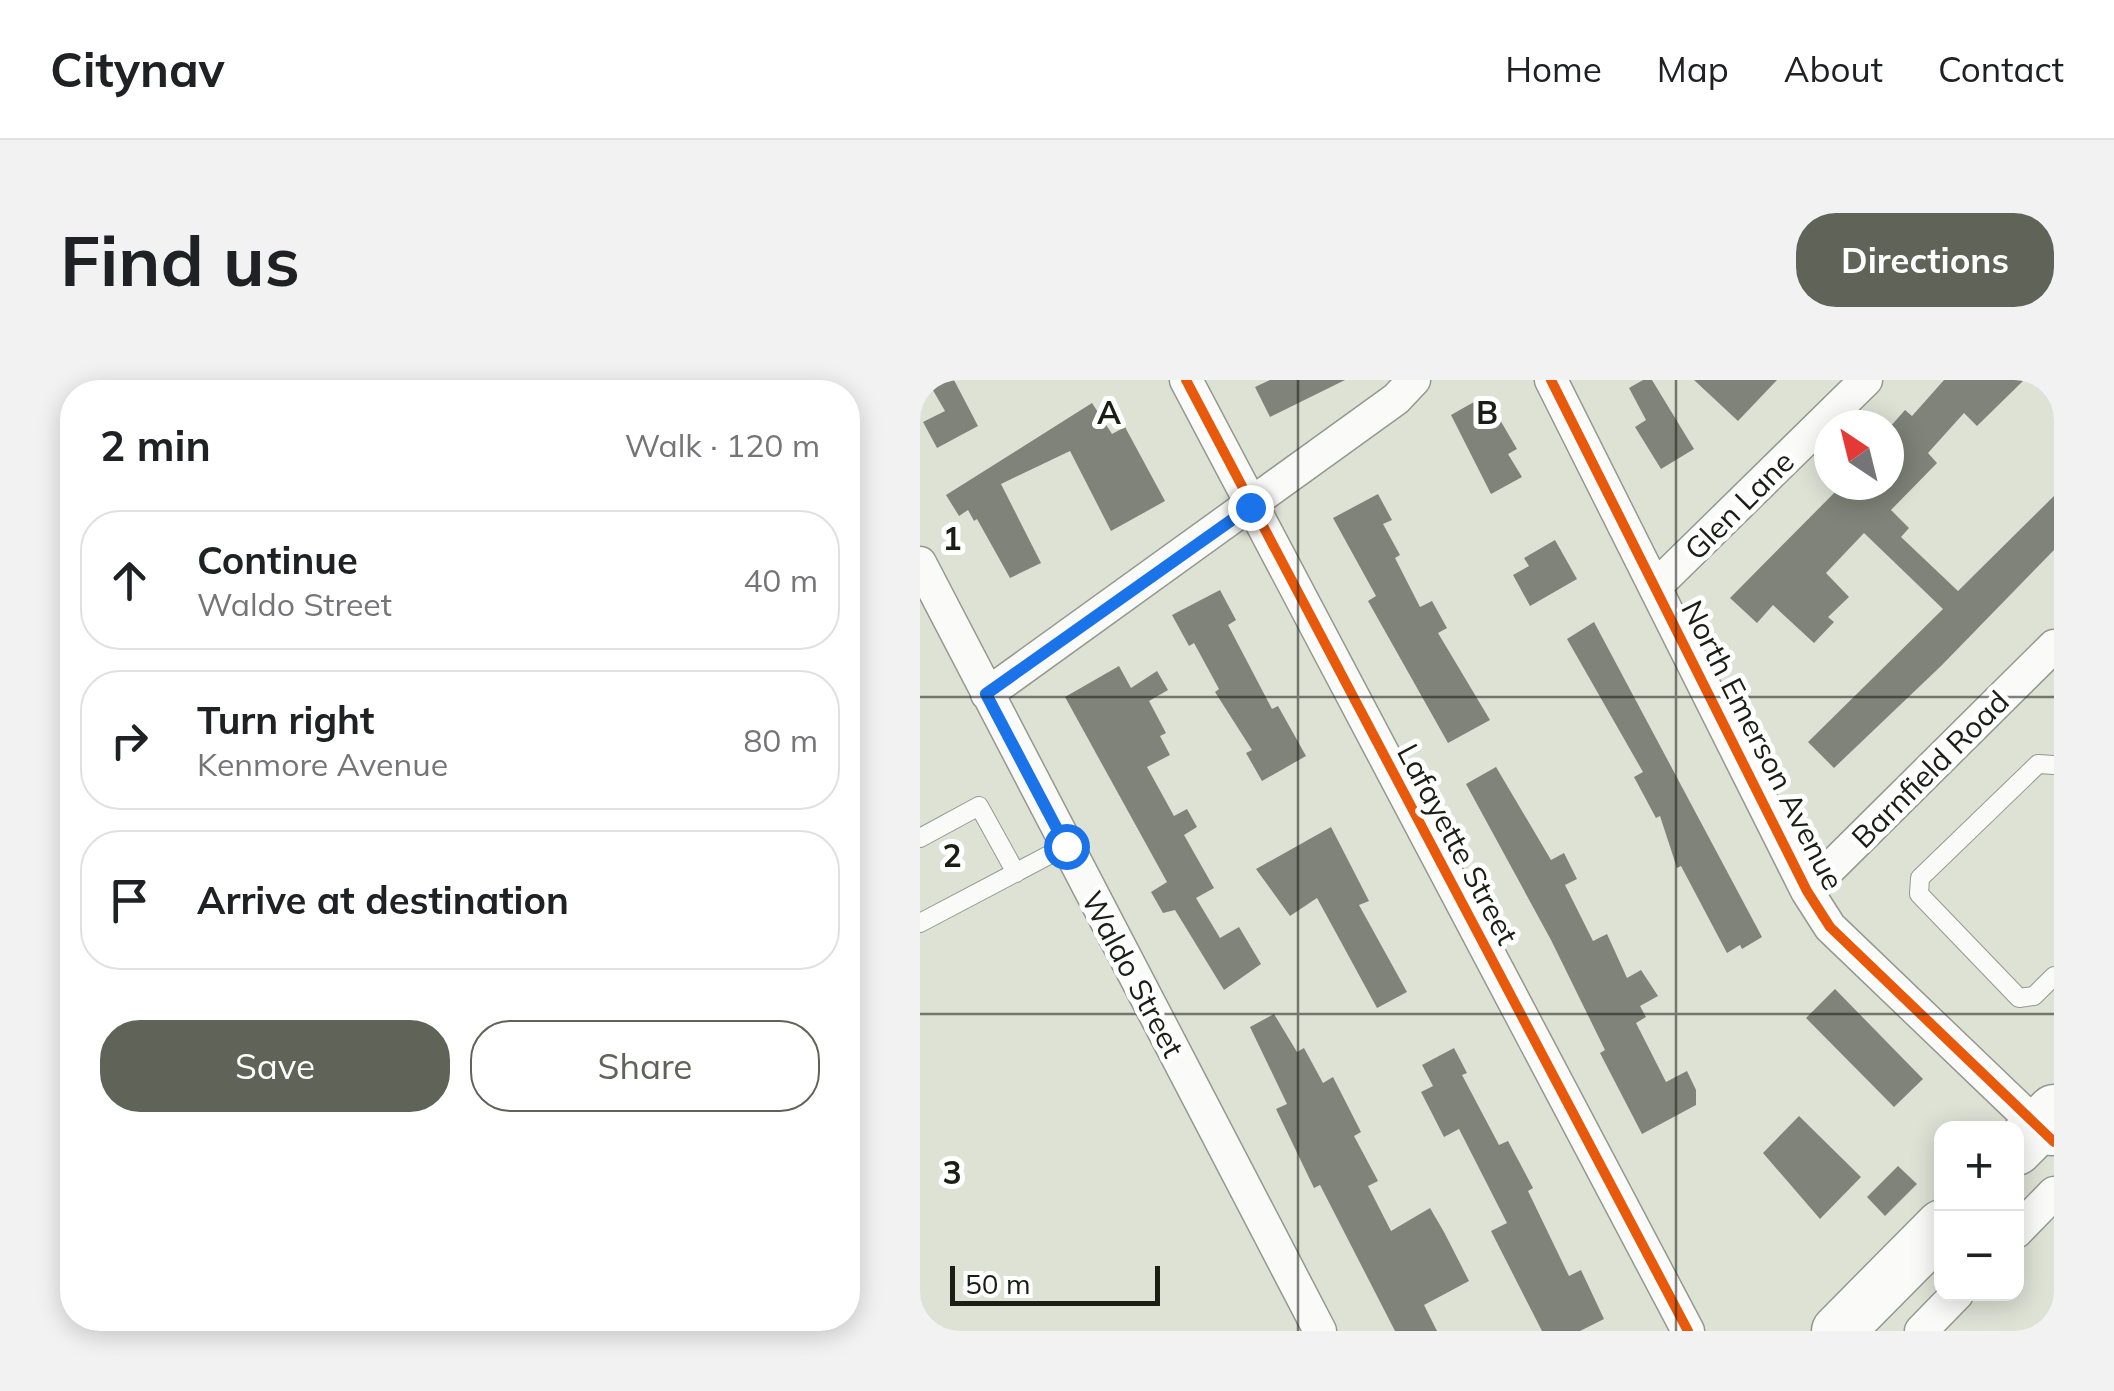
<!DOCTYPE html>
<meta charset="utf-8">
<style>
:root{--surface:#fff;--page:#f2f2f2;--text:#202124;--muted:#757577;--line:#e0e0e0;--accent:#5f6358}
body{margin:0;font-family:Mulish,sans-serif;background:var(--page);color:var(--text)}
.controls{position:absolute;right:30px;bottom:30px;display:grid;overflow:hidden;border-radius:20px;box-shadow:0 5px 25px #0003}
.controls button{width:90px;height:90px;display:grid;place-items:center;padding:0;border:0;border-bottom:2px solid var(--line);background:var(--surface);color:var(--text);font:50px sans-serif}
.compass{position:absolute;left:894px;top:30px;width:90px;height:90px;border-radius:50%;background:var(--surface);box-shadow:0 5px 25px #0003;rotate:325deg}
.scale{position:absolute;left:30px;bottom:25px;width:210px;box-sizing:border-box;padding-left:10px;border:5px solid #1b1e15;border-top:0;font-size:28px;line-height:35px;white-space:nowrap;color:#1b1e15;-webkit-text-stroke:8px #fff;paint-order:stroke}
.stop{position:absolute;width:30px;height:30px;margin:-22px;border:8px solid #1a73e8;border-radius:50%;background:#fff}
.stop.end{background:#1a73e8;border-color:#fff;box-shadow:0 2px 10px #0008}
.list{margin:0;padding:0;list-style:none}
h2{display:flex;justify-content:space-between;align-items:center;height:130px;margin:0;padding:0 40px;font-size:42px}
h2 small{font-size:32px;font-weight:400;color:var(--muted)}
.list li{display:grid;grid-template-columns:65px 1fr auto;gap:30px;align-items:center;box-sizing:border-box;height:140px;margin:0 20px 20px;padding:0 20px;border:2px solid var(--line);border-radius:40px}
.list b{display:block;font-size:38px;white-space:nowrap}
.list p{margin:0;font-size:32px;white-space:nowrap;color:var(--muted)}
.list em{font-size:32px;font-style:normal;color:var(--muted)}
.actions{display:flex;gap:20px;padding:30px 40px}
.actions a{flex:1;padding:22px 0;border:2px solid var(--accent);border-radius:40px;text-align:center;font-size:35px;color:var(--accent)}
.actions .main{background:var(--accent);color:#fff}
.icon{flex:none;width:55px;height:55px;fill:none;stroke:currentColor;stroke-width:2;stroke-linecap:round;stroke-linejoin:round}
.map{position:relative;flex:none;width:1134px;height:951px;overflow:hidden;border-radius:40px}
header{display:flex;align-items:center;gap:60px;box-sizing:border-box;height:140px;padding:0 50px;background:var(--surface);border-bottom:2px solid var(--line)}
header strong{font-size:48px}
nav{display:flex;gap:55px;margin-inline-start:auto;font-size:35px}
.intro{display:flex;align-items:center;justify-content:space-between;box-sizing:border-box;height:240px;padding:0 60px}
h1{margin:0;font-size:70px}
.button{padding:25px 45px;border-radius:40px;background:var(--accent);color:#fff;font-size:35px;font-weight:700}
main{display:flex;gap:60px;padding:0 60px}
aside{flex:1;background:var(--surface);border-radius:40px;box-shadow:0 5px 25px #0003}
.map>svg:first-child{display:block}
</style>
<header>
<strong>Citynav</strong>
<nav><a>Home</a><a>Map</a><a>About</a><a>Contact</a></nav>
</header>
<div class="intro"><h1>Find us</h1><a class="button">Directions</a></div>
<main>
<aside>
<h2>2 min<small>Walk · 120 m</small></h2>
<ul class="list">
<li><svg class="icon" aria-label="ahead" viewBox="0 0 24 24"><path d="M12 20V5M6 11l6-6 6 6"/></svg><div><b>Continue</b><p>Waldo Street</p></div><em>40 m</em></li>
<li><svg class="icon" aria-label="right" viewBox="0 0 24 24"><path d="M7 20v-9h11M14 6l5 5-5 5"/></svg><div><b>Turn right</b><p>Kenmore Avenue</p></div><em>80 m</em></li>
<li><svg class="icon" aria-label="arrive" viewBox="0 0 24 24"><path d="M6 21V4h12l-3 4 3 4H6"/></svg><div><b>Arrive at destination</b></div></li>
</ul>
<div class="actions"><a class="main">Save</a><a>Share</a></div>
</aside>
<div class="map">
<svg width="1134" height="951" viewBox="0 0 1134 951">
<rect width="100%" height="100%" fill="#dee2d5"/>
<!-- building -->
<path fill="#7f8379" d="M7,0H34L58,46L17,68L3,42L25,31Z
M350,0H425L350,37L335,7Z
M723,0H732L774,69L741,89L715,47L726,40L709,8Z
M774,0H857L818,41Z
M1024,0H1104L1057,46L1044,33L1008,73L1017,83L971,130L989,148L981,157L1038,211L1134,116V170L1021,286L914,388L888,362L1023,229L944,153L906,193L929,217L908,237L914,242L894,263L853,225L837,243L810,218L922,105H969V48L985,30L992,36Z
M561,18L571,36L576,33L597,69L588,74L602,97L571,114L531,35Z
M172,23L192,54L205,47L245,121L191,151L150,71L81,104L121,183L90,198L57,139L54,141L48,130L39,136L26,115Z
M458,114L472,140L463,144L480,175L475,178L500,227L512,221L527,248L518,253L570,340L528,363L448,221L456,216L413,138Z
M635,160L657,199L610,226L593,195L609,186L604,178Z
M300,210L316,240L308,245L352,329L358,326L386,376L342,401L326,373L332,370L295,312L299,309L274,263L269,266L252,235Z
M674,242L842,557L822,569L820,565L807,573L761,486L757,488L740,436L736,438L714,397L723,392L647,259Z
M199,286L211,308L237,291L248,310L229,321L246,353L240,356L250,375L227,387L254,436L267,429L277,447L264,455L294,508L276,518L300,558L319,547L341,584L304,610L255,530L243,533L231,512L247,502L145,317Z
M576,387L631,480L644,473L657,499L645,505L673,561L687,554L707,598L721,590L738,616L720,626L726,637L716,643L746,702L767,691L776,710V725L722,754L680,673L685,670L631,560L546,404Z
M411,447L449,521L439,525L487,612L457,628L397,518L370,536L336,489Z
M915,609L1003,699L974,727L886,638Z
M354,634L377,672L384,668L403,703L413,697L441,752L434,756L458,801L448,806L471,851L510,828L524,852L549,901L504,925L517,951H475L400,805L394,808L356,729L367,724L330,647Z
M534,668L547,693L542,695L579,765L588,761L613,808L608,811L649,896L661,890L684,939L660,951H622L571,851L587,843L539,749L524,757L501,712L513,706L502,685Z
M879,736L941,797L900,839L843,773Z
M978,786L997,804L965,836L947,817Z"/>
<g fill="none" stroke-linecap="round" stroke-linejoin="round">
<!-- service casing -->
<g stroke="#95988e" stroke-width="20">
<path id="service" d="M1134,385L1118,384L1000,498L999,514L1099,618L1114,616L1134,596
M0,458L59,426L96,493
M0,543L146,466"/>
</g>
<!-- minor casing -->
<g stroke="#95988e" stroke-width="35">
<path id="minor" d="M266,0L768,951
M631,0L887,511L910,547L1131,759
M0,183L400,951
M735,207L946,0
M67,314L476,19L494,0
M887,511L1134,266
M1096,852L1134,813
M1001,951L1037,914"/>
</g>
<!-- primary casing -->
<g stroke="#95988e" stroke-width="55">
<path id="primary" d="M1096,769L1134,731
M918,951L1022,846"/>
</g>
<!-- service -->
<use href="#service" stroke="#fafbf9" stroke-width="18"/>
<!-- minor -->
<use href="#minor" stroke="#fafbf9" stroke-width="32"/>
<!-- primary -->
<use href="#primary" stroke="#fafbf9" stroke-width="52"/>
<!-- cycleway casing -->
<g stroke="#fff" stroke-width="16">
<path id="cycleway" d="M266,0L768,951
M631,0L887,511L910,547L1134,762"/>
</g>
<!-- cycleway -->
<use href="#cycleway" stroke="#e8590c" stroke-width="10"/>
</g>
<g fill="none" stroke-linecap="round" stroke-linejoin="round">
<!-- route -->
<path stroke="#1a73e8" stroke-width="12" d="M146,466L66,314L330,127"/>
</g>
<!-- grid -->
<path fill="none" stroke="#1b1e15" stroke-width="2.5" stroke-opacity="0.55" d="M378,0V951M756,0V951M0,317H1134M0,634H1134"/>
<g text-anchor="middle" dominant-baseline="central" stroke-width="10" stroke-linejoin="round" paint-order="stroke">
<!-- street labels -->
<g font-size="30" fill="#1b1e15" stroke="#fff">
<text transform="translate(819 125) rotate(-45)">Glen Lane</text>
<text transform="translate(843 365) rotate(63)">North Emerson Avenue</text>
<text transform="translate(1010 389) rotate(-45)">Barnfield Road</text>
<text transform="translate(538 464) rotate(62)">Lafayette Street</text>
<text transform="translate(213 594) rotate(62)">Waldo Street</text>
</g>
</g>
<g font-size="32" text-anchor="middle" font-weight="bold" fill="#1b1e15" stroke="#fff" stroke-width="10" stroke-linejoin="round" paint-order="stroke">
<text x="189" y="44">A</text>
<text x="567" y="44">B</text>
<text x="32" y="170">1</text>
<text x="32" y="487">2</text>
<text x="32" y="804">3</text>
</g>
</svg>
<div class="controls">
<button>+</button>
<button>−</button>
</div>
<svg class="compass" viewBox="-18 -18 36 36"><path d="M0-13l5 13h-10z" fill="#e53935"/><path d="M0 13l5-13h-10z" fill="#757577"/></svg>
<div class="scale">50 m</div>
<div class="stop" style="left:146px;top:466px"></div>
<div class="stop end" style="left:330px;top:127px"></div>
</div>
</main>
